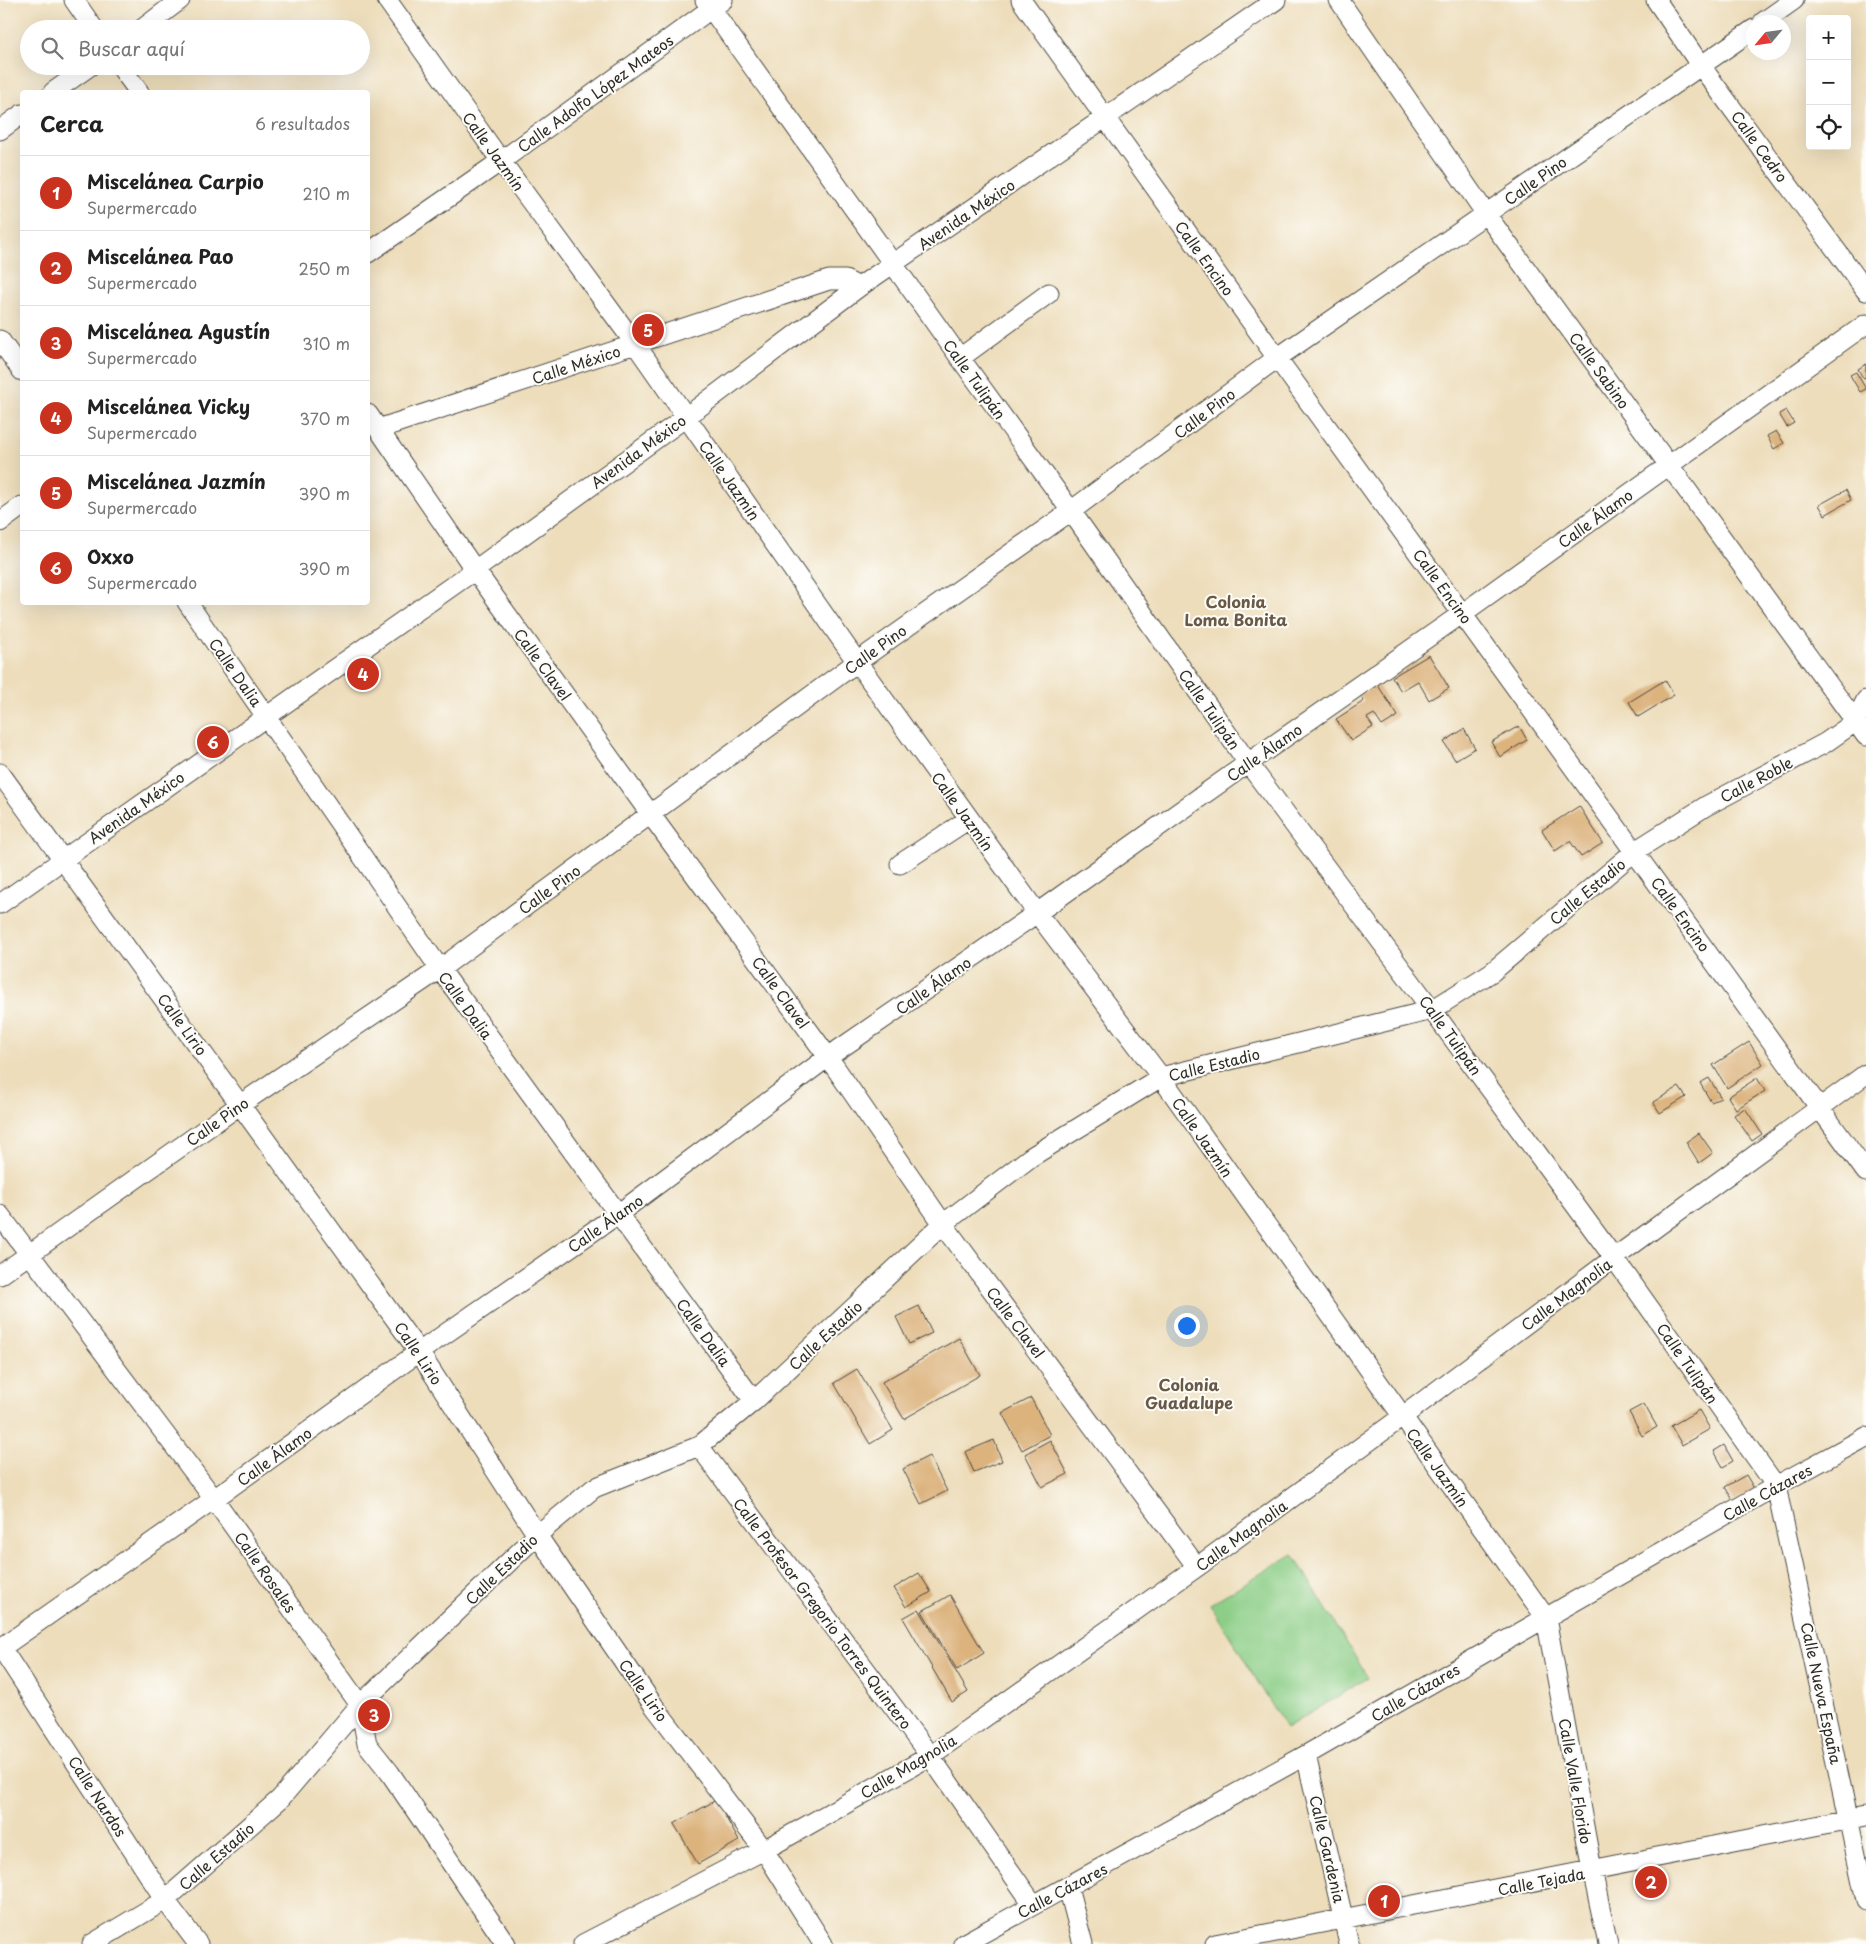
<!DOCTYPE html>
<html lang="es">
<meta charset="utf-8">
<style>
:root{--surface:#fff;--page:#f2f2f2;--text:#222;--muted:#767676;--line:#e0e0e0;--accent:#c8321e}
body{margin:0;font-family:"Playpen Sans",sans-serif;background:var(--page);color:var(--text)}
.controls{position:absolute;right:15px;top:15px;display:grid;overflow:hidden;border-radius:5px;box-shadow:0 5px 20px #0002}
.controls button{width:45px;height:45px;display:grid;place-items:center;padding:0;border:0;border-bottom:1px solid var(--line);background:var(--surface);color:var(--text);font:25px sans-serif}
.compass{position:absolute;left:1746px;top:15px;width:45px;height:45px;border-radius:50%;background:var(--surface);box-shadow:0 5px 20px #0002;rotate:241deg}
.you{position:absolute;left:1186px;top:1325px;width:18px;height:18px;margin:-12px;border:4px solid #fff;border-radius:50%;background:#1a73e8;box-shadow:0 0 0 8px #1a73e833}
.badge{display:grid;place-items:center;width:32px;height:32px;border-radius:50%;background:var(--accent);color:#fff;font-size:16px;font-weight:700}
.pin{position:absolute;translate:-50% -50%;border:2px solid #fff;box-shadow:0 1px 5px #0006}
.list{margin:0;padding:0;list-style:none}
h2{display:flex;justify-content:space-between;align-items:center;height:65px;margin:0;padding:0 20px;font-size:21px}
h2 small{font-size:16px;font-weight:400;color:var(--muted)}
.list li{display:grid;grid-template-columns:32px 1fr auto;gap:15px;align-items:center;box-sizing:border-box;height:75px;padding:0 20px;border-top:1px solid var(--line)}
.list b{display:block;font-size:19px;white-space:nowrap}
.list p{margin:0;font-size:16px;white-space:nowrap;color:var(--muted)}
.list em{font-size:16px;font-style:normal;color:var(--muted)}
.icon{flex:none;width:28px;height:28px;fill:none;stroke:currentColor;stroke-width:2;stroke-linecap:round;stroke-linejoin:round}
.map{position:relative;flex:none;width:1866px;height:1944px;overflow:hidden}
.search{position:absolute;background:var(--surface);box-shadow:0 5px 20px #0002;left:20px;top:20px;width:350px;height:55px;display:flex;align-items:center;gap:12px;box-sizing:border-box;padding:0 18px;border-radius:28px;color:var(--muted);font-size:19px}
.panel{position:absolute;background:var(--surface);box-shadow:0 5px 20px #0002;left:20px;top:90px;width:350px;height:515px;border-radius:5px}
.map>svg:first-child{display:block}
</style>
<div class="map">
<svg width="1866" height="1944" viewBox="0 0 1866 1944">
<rect width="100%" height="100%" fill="#fdfcf7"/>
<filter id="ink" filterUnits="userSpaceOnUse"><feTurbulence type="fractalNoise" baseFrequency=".02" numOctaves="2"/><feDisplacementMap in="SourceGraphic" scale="10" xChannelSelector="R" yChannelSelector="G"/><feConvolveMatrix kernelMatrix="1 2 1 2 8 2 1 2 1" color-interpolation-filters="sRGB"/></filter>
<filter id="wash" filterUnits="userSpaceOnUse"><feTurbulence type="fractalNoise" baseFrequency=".0096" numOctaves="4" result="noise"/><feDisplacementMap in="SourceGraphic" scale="20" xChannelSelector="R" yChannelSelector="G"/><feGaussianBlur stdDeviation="1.12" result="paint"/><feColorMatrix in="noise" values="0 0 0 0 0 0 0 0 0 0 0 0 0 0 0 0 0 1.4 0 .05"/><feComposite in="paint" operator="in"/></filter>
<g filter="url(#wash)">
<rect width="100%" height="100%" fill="#edddbb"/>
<!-- green -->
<path fill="#8cce87" stroke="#5c7c59" d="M1293,1554L1368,1678L1286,1728L1210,1604Z"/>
<g id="blocks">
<!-- building -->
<path fill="#dcb27d" d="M1866,364V377L1863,378L1858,369Z
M1856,372L1866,389L1860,392L1850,375Z
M1786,410L1794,423L1787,427L1779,414Z
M1776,431L1784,443L1774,449L1767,436Z
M1846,490L1851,500L1825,515L1819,505Z
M1429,655L1449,688L1429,700L1418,681L1401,691L1392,677Z
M1665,680L1674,695L1638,717L1629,702Z
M1377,684L1398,716L1382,726L1374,714L1367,718L1373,727L1351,741L1336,719L1364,701L1360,695Z
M1519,726L1527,740L1500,757L1491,742Z
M1464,729L1475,748L1455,760L1444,742Z
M1579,806L1603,843L1581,857L1570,841L1555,851L1542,830Z
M1749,1042L1763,1064L1727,1088L1713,1065Z
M1709,1078L1721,1098L1711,1102L1700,1083Z
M1757,1078L1765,1091L1736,1109L1728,1097Z
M1679,1087L1686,1097L1660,1113L1653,1102Z
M1745,1108L1762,1134L1752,1141L1734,1115Z
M1699,1133L1713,1153L1699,1163L1686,1142Z
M919,1306L932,1333L909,1344L896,1317Z
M959,1338L980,1375L904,1419L882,1382Z
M857,1369L893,1430L870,1444L834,1383Z
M1031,1398L1050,1435L1022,1450L1002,1413Z
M1644,1404L1657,1427L1642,1436L1629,1412Z
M1699,1410L1710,1429L1682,1445L1671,1426Z
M994,1440L1002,1461L974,1472L965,1452Z
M1050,1440L1068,1474L1042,1487L1025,1454Z
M1724,1445L1733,1461L1723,1467L1714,1451Z
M929,1456L947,1491L921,1504L903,1469Z
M1746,1475L1755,1490L1734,1502L1725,1487Z
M919,1573L931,1592L906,1607L894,1588Z
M950,1595L984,1653L957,1670L922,1611Z
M919,1609L968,1692L952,1702L903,1618Z
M716,1800L739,1841L698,1864L674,1824Z"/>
</g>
</g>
<g filter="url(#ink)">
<use href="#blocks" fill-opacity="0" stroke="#484641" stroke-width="1"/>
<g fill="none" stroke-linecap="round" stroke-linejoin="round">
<!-- minor casing -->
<g stroke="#484641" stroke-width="21">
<path id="minor" d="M74,0L94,29
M387,0L501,161L636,345L857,662L1037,913L1161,1077L1546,1618L1592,1870L1608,1944
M705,0L960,358L1071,511L1248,763L1432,1010L1614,1258L1776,1486L1866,1901
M1021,0L1277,358L1866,1172
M1339,0L1486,214L1866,736
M1656,0L1701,66L1866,291
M1763,22L1794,0
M142,29L180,0
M120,66L139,92
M53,92L90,66
M0,130L22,114
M368,253L501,161L723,0
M0,340L22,371
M960,358L1049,293
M368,414L475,570L651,815L828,1057L943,1224L1197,1567
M378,429L829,280H845L859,287
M0,522L22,506
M187,602L440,969L754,1401
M0,773L419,1352L537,1535L654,1706L764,1850L823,1944
M900,864L969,819
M0,904L475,570L686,417L859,287L1276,0
M0,1215L214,1499L360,1705L367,1744L390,1773L506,1944
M0,1275L241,1104L440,969L857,662L1071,511L1277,358L1754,29
M699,1446L930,1756L1033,1904
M0,1646L165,1900L198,1944
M1,1648L214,1499L419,1352L618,1214L828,1057L1037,913L1248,763L1463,613L1866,324
M1306,1755L1349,1944
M1068,1887L1083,1944
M92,1944L165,1900L280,1799L360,1705L537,1535L594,1488L699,1446L754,1401L943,1224L1031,1157L1161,1077L1432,1010L1492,972L1635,851L1706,806L1825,743L1855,722L1866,700
M583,1944L764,1850L930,1756L1197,1567L1402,1417L1614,1258L1866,1074
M963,1944L1306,1755L1776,1486L1866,1437
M1215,1944L1866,1816"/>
</g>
<!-- minor -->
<use href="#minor" stroke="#fff" stroke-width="19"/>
</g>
</g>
<g text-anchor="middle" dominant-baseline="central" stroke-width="4" stroke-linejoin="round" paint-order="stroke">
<!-- street labels -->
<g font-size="15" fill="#2b2b2b" stroke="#fdfcf7">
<text transform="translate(595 93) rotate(-36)">Calle Adolfo López Mateos</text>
<text transform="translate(1760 146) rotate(54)">Calle Cedro</text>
<text transform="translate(494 151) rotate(54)">Calle Jazmín</text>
<text transform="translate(1535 180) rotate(-35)">Calle Pino</text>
<text transform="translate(966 214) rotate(-34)">Avenida México</text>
<text transform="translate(1205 258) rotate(54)">Calle Encino</text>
<text transform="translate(576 364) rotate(-18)">Calle México</text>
<text transform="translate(1600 370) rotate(54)">Calle Sabino</text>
<text transform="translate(975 379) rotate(54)">Calle Tulipán</text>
<text transform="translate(1204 413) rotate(-37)">Calle Pino</text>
<text transform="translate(638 451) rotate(-36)">Avenida México</text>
<text transform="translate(730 480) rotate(55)">Calle Jazmín</text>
<text transform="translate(1595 518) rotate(-36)">Calle Álamo</text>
<text transform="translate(1443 586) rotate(54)">Calle Encino</text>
<text transform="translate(875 649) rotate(-36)">Calle Pino</text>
<text transform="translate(543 664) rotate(54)">Calle Clavel</text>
<text transform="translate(236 672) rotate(55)">Calle Dalia</text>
<text transform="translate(1210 709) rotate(55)">Calle Tulipán</text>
<text transform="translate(1264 752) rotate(-35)">Calle Álamo</text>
<text transform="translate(1756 779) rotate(-28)">Calle Roble</text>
<text transform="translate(136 807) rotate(-35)">Avenida México</text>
<text transform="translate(963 811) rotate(54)">Calle Jazmín</text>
<text transform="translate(549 889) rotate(-36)">Calle Pino</text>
<text transform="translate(1587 891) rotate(-40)">Calle Estadio</text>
<text transform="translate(1681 914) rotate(54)">Calle Encino</text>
<text transform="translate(933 985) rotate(-35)">Calle Álamo</text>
<text transform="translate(781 992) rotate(54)">Calle Clavel</text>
<text transform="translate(466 1005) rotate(54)">Calle Dalia</text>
<text transform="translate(183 1024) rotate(54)">Calle Lirio</text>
<text transform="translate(1451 1035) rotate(54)">Calle Tulipán</text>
<text transform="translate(1214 1064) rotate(-14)">Calle Estadio</text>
<text transform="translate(217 1121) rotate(-35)">Calle Pino</text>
<text transform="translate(1203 1137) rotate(55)">Calle Jazmín</text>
<text transform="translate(605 1223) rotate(-35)">Calle Álamo</text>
<text transform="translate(1566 1294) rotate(-37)">Calle Magnolia</text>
<text transform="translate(1016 1322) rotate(53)">Calle Clavel</text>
<text transform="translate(704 1332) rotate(54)">Calle Dalia</text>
<text transform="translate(825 1335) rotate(-43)">Calle Estadio</text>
<text transform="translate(419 1353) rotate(56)">Calle Lirio</text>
<text transform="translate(1688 1363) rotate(55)">Calle Tulipán</text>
<text transform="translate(274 1456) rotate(-36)">Calle Álamo</text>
<text transform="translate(1438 1467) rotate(54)">Calle Jazmín</text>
<text transform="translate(1767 1492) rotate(-29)">Calle Cázares</text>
<text transform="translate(1241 1535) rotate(-36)">Calle Magnolia</text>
<text transform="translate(501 1569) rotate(-44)">Calle Estadio</text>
<text transform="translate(266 1572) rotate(55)">Calle Rosales</text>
<text transform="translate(823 1613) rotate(53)">Calle Profesor Gregorio Torres Quintero</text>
<text transform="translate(644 1690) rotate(55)">Calle Lirio</text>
<text transform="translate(1415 1692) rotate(-30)">Calle Cázares</text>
<text transform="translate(1822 1693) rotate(78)">Calle Nueva España</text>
<text transform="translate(908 1766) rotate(-31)">Calle Magnolia</text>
<text transform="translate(1576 1781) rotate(80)">Calle Valle Florido</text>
<text transform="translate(98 1796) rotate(57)">Calle Nardos</text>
<text transform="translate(1328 1849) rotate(77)">Calle Gardenia</text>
<text transform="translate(216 1856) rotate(-41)">Calle Estadio</text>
<text transform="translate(1541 1881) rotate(-11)">Calle Tejada</text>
<text transform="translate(1062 1890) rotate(-28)">Calle Cázares</text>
</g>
<!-- neighbourhood labels -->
<g font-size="16" font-weight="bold" fill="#695a48" stroke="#fdfcf7">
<text x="1236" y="601">Colonia<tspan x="1236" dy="18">Loma Bonita</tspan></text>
<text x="1189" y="1384">Colonia<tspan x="1189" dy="18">Guadalupe</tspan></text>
</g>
</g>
</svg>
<div class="controls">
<button>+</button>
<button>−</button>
<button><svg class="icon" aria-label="locate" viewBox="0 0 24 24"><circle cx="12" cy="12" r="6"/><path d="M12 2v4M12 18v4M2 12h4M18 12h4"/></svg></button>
</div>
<svg class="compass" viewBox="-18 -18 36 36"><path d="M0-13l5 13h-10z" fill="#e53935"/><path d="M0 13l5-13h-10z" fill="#767676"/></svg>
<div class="you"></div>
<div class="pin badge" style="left:1384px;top:1901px">1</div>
<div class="pin badge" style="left:1651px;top:1882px">2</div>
<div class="pin badge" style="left:374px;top:1715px">3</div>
<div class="pin badge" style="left:363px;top:674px">4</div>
<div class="pin badge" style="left:648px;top:330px">5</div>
<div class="pin badge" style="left:213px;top:742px">6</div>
<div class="search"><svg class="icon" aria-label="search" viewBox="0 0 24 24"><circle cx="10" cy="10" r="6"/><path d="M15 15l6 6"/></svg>Buscar aquí</div>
<section class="panel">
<h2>Cerca<small>6 resultados</small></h2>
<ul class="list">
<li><span class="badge">1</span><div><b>Miscelánea Carpio</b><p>Supermercado</p></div><em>210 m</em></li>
<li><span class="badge">2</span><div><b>Miscelánea Pao</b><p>Supermercado</p></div><em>250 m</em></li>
<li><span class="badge">3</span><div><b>Miscelánea Agustín</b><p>Supermercado</p></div><em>310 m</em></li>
<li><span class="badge">4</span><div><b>Miscelánea Vicky</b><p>Supermercado</p></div><em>370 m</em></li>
<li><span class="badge">5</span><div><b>Miscelánea Jazmín</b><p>Supermercado</p></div><em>390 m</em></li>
<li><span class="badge">6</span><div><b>Oxxo</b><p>Supermercado</p></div><em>390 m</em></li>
</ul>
</section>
</div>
